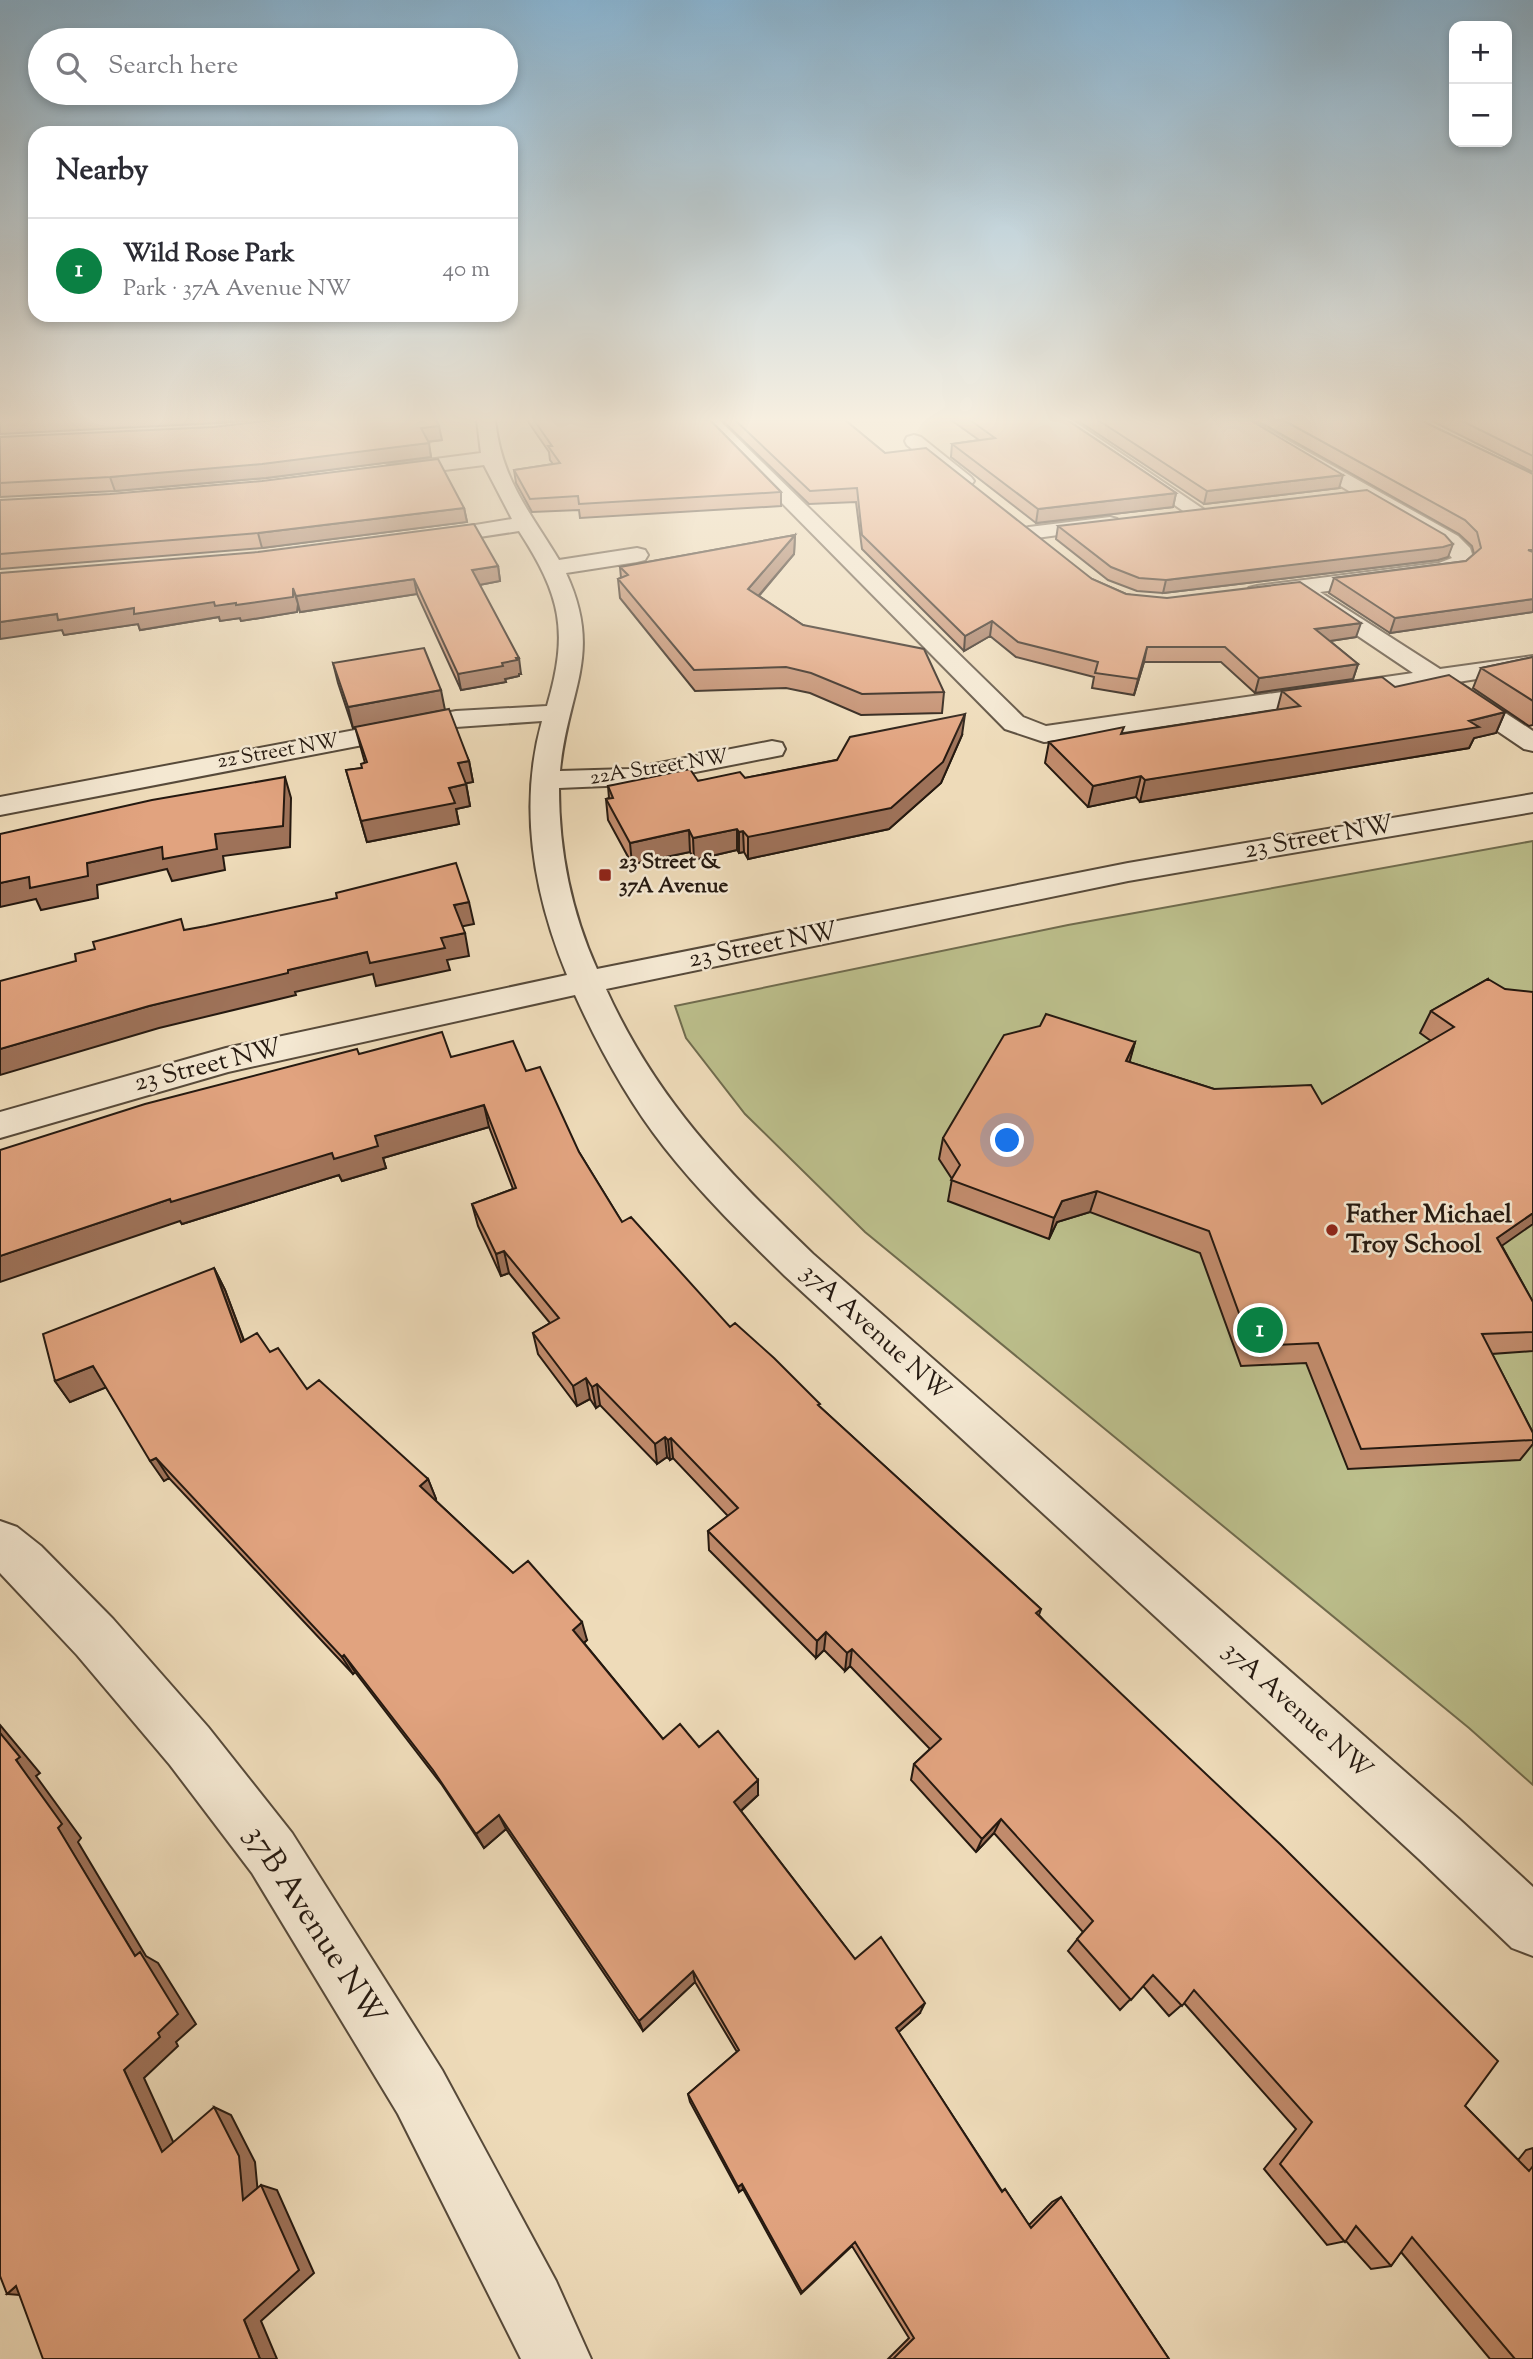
<!DOCTYPE html>
<meta charset="utf-8">
<style>
:root{--surface:#fff;--page:#f2f2f3;--text:#2b2b33;--muted:#7c7c81;--line:#e1e1e2;--accent:#0b8043}
body{margin:0;font-family:"Sorts Mill Goudy",serif;background:var(--page);color:var(--text)}
.controls{position:absolute;right:21px;top:21px;display:grid;overflow:hidden;border-radius:14px;box-shadow:0 4px 10px #0003}
.controls button{width:63px;height:63px;display:grid;place-items:center;padding:0;border:0;border-bottom:2px solid var(--line);background:var(--surface);color:var(--text);font:35px sans-serif}
.you{position:absolute;left:1008px;top:1141px;width:24px;height:24px;margin:-18px;border:5px solid #fff;border-radius:50%;background:#1a73e8;box-shadow:0 0 0 10px #1a73e833}
.badge{display:grid;place-items:center;width:46px;height:46px;border-radius:50%;background:var(--accent);color:#fff;font-size:23px;font-weight:700}
.pin{position:absolute;translate:-50% -50%;border:4px solid #fff;box-shadow:0 2px 7px #0006}
.list{margin:0;padding:0;list-style:none}
h2{display:flex;justify-content:space-between;align-items:center;height:91px;margin:0;padding:0 28px;font-size:30px}
h2 small{font-size:23px;font-weight:400;color:var(--muted)}
.list li{display:grid;grid-template-columns:46px 1fr auto;gap:21px;align-items:center;box-sizing:border-box;height:105px;padding:0 28px;border-top:2px solid var(--line)}
.list b{display:block;font-size:26px;white-space:nowrap}
.list p{margin:0;font-size:23px;white-space:nowrap;color:var(--muted)}
.list em{font-size:23px;font-style:normal;color:var(--muted)}
.icon{flex:none;width:38px;height:38px;fill:none;stroke:currentColor;stroke-width:2;stroke-linecap:round;stroke-linejoin:round}
.map{position:relative;flex:none;width:1533px;height:2359px;overflow:hidden}
.search{position:absolute;background:var(--surface);box-shadow:0 4px 10px #0003;left:28px;top:28px;width:490px;height:77px;display:flex;align-items:center;gap:18px;box-sizing:border-box;padding:0 24px;border-radius:38px;color:var(--muted);font-size:26px}
.panel{position:absolute;background:var(--surface);box-shadow:0 4px 10px #0003;left:28px;top:126px;width:490px;height:196px;border-radius:21px}
.map>svg:first-child{display:block}
</style>
<div class="map">
<svg width="1533" height="2359" viewBox="0 0 1533 2359">
<rect width="100%" height="100%" fill="#eedbb9"/>
<filter id="stains"><feTurbulence type="fractalNoise" baseFrequency=".00286" numOctaves="4"/><feColorMatrix values="0 0 0 0 .2 0 0 0 0 .09 0 0 0 0 .02 0 0 0 .5 -.17"/></filter>
<radialGradient id="worn" r=".72"><stop offset=".6" stop-color="#630" stop-opacity="0"/><stop offset="1" stop-color="#630" stop-opacity=".3"/></radialGradient>
<!-- green -->
<path fill="#bcbf8c" stroke="#706c4e" stroke-width="2" d="M1533,841V1785L1469,1728L865,1232L745,1114L686,1038L675,1006L1068,925Z"/>
<g fill="none" stroke-linecap="round" stroke-linejoin="round">
<!-- minor casing -->
<g stroke="#574a3a" stroke-width="4">
<path id="minor" d="M477,420H495C502,481 529,510 559,560L637,548L645,550L648,555L645,560L637,562L566,573C604,655 567,691 560,771L629,769L772,741L782,743L785,749L782,755L772,757L629,785L559,788C559,852 571,911 597,969L1128,863L1533,794V812L1128,881L606,989C657,1101 726,1170 813,1254L1459,1819L1533,1887V1956L1512,1948L1419,1859L785,1276C743,1235 701,1194 664,1147C628,1101 599,1048 575,995L228,1072L0,1138V1112L226,1048L567,975C534,895 518,807 542,721L456,727L0,815V797L456,711L547,706C569,631 561,596 519,531L427,545L419,544L416,539L419,534L427,533L512,519L484,465L389,477L379,471L389,465L481,453Z
M700,420H719L1023,717L1046,726L1413,673L1309,603L1306,598L1309,593L1257,600L1249,598L1246,593L1249,588L1257,586L1439,563L1452,558L1442,546L1229,420H1251L1458,536L1470,548L1474,560L1460,573L1320,592L1440,669L1533,656V670L1458,682L1533,731V751L1524,749L1431,686L1070,740L1044,742L1005,729Z
M1051,420H1072L1209,513L1206,517H1192Z
M914,435L921,437L971,477L974,481L971,485H957L907,445L905,441L907,437Z
M1110,517L1117,519L1120,523L1117,527L1029,539L1022,537L1018,533L1022,529L1029,527Z
M0,1521L17,1527L41,1546L113,1619L208,1727L292,1833L442,2070L556,2281L591,2359H521L398,2114L252,1873L170,1765L77,1655L0,1573Z"/>
</g>
<!-- minor -->
<use href="#minor" fill="#f4e8d2" fill-rule="evenodd"/>
</g>
<!-- wall -->
<path fill="#c28c6d" stroke="#251910" stroke-width="2" d="M0,420H252L218,423L0,434Z
M527,420H710L781,492V506L580,518L579,510L532,512L516,483L514,470L553,464L550,460L549,452Z
M722,420H845L885,453L1092,579L1126,594L1356,637L1330,641L1358,664L1353,679L1255,693L1221,662H1144L1134,695L1092,688L1094,677L1016,657L990,636L964,651L862,549L856,502L809,504Z
M951,420H1067L1176,493L1173,507L1036,523L951,457L952,444L979,440Z
M1077,420H1250L1339,488L1204,504Z
M1256,420H1420L1533,474V612L1390,633L1329,593L1334,578L1466,561L1474,554L1472,546L1459,534Z
M1430,420H1533V472Z
M0,437L442,440L428,442L431,457L266,478L115,491L0,497Z
M0,500L464,508L467,522L262,548L0,569Z
M1058,526L1448,557L1438,560L1163,593L1137,591L1108,580L1056,539Z
M795,535L794,554L759,596L803,625L944,692L942,713L861,715L810,693L786,688L695,691L620,598L618,579L621,578L620,567Z
M498,566L500,581L479,585L521,674H519V676L505,679L506,682L461,690L417,594L300,612L298,604L297,612L241,621L240,618L220,621L219,617L140,630L138,624L64,635L62,630L0,573Z
M1533,657V725L1529,726L1473,688L1481,668Z
M333,663L445,710L469,761L473,782L466,783L470,806L456,809L459,824L367,842L346,770L362,768L365,763L355,727L353,728L338,683Z
M1395,687L1505,712L1496,733L1474,738L1469,748L1140,802L1136,797L1088,807L1045,763L1049,742L1122,734L1277,710L1282,691Z
M962,735L941,783L889,829L748,859L744,852L739,853L737,850L694,860L690,852L632,864L608,820L606,799L609,798L608,786L745,778Z
M1488,979L1502,1246L1533,1302V1351L1492,1354L1533,1433V1444L1520,1460L1348,1469L1306,1363L1241,1366L1200,1253L1090,1212L1057,1222L1049,1239L948,1201L952,1179L939,1159L943,1138L1135,1042L1129,1062L1214,1089L1322,1104L1431,1041L1420,1033L1431,1011Z
M359,1054L451,1057L526,1071L579,1152L622,1222L730,1327L820,1407L1041,1609L1039,1615L1465,2106L1518,2160L1526,2150L1533,2148V2359H1490L1401,2252L1391,2266L1371,2269L1346,2241L1327,2245L1264,2169L1296,2129L1184,2003L1169,2016L1143,1986L1120,2010L1068,1951L1083,1932L994,1833L976,1852L911,1780L914,1764L930,1749L850,1666L845,1671L824,1650L816,1658L709,1550L708,1531L728,1516L673,1458L670,1460L667,1457L657,1464L600,1405L596,1408L590,1399L577,1406L538,1354L533,1333L550,1323L509,1273L501,1276L478,1226L472,1204L513,1189L489,1127L383,1158L386,1168L342,1181L339,1175L182,1224L180,1221Z
M214,1268L225,1290L244,1340L270,1352L307,1389L428,1479L436,1499L435,1500L513,1573L587,1640L584,1643L663,1739L699,1747L758,1795L741,1811L855,1959L920,2013L898,2032L1002,2191L1005,2189L1029,2225L1052,2202L1061,2197L1169,2359H888L909,2338L852,2246L801,2294L743,2189L739,2192L690,2102L688,2094L737,2052L695,1982L643,2031L506,1829L484,1848L442,1785L355,1672L353,1674L169,1478L164,1481L106,1387L70,1402L55,1381Z"/>
<!-- shaded-wall -->
<path fill="#9e7259" stroke="#251910" stroke-width="2" d="M217,420H252L218,423Z
M439,426L442,440L423,442L421,428Z
M429,443L431,457L266,478L115,491L110,477Z
M1343,475L1339,488L1204,504L1207,491Z
M1176,493L1173,507L1036,523L1038,509Z
M464,508L467,522L262,548L258,533Z
M795,535L794,554L748,608V589Z
M1453,544L1448,557L1438,560L1163,593L1166,580Z
M498,566L500,581L474,586L472,570Z
M414,579L417,594L300,612L296,596Z
M293,588L298,604L297,612L241,621L240,618L220,621L219,617L140,630L138,624L64,635L62,630L0,639V622L57,614L134,608Z
M1533,599V612L1390,633L1395,618Z
M992,621L990,636L964,651L965,636Z
M1361,623L1356,637L1310,644L1315,629Z
M1147,647L1144,662L1134,695L1138,679Z
M519,658L521,674H519V676L505,679L506,682L461,690L458,674Z
M1358,664L1353,679L1255,693L1259,678Z
M441,690L445,710L353,728L348,707Z
M1505,712L1496,733L1474,738L1469,748L1140,802L1145,780L1469,721Z
M965,714L962,735L941,783L889,829L748,859V837Z
M469,761L473,782L462,784L458,763Z
M1141,776L1136,797L1088,807L1093,786Z
M285,777L291,798L290,847L223,856L225,870L172,881L167,869L97,885L98,898L41,910L36,899L0,907V883L215,834Z
M466,784L470,806L456,809L459,824L367,842L361,821L449,788Z
M737,829V850L694,860L693,838Z
M689,830L690,852L632,864L630,843Z
M743,831L744,852L739,853V832Z
M469,902L474,924L459,927L454,905Z
M465,933L469,956L447,960L450,970L376,986L373,974L295,992L296,995L159,1028L0,1075V1049L149,1006L288,970L367,952Z
M1135,1042L1129,1064L1126,1061Z
M484,1105L489,1127L383,1158L386,1168L342,1181L339,1175L182,1224L180,1221L0,1282V1256L170,1199L375,1136Z
M1097,1191L1090,1212L1057,1222L1049,1239L1054,1218L1062,1201Z
M1533,1213V1224L1483,1259L1497,1238Z
M504,1251L509,1273L501,1276L496,1254Z
M214,1268L225,1290L252,1363L241,1342Z
M93,1366L107,1387L70,1402L55,1381Z
M586,1378L590,1399L577,1406L573,1386Z
M597,1384L600,1405L596,1408L592,1387Z
M665,1437L667,1457L657,1464L655,1444Z
M671,1438L673,1458L670,1460L668,1440Z
M156,1458L169,1478L164,1481L150,1461Z
M428,1479L436,1499L428,1506L420,1486Z
M582,1622L587,1640L578,1648L573,1630Z
M826,1632L824,1650L816,1658L817,1641Z
M852,1649L850,1666L845,1671L847,1653Z
M344,1655L355,1672L353,1674L342,1657Z
M0,1725L40,1773L36,1776L81,1838L78,1842L146,1956L158,1963L196,2024L176,2042L178,2046L144,2078L181,2159L162,2152L124,2070L135,1956L0,1733Z
M758,1780V1795L735,1816L734,1802Z
M499,1815L506,1829L484,1848L476,1834Z
M1001,1819L994,1833L976,1852L982,1839Z
M693,1971L695,1982L643,2031L639,2021Z
M925,2003L920,2013L892,2038L896,2028Z
M214,2107L231,2115L255,2162L259,2205L243,2200Z
M742,2184L743,2189L739,2192L738,2187Z
M261,2185L277,2190L314,2273L261,2321L277,2359H260L244,2320Z
M16,2286L32,2296L7,2294Z"/>
<!-- building -->
<path fill="#e1a37f" stroke="#251910" stroke-width="2" d="M274,420H436L439,426L421,428L429,443L262,464L110,477L0,483V437L214,427Z
M534,420H710L781,492L579,504L578,496L530,499L514,470L560,463L548,446H552Z
M735,420H845L885,453L926,448L1092,579L1126,594L1167,598L1300,582L1361,623L1315,629L1358,664L1259,678L1225,647H1147L1138,679L1095,673L1098,662L1018,642L992,621L965,636L862,535L857,488L810,491Z
M970,420H1067L1176,493L1038,509L952,444L995,438Z
M1098,420H1250L1343,475L1207,491Z
M1283,420H1420L1533,474V550H1528L1533,552V599L1395,618L1334,578L1466,561L1481,548L1477,532L1465,520Z
M1460,420H1533V456Z
M438,459L464,508L258,533L0,554V500L110,494L262,481Z
M1367,490L1445,535L1453,544L1443,547L1166,580L1139,578L1111,567L1058,526Z
M474,524L498,566L472,570L519,658H516L517,660L502,663L503,666L458,674L414,579L296,596L293,588V597L236,605V603L215,606L214,602L134,614V608L58,620L57,614L0,622V573L258,552Z
M795,535L748,589L803,625L924,649L944,692L862,694L811,673L786,667L694,670L618,579L628,575L620,567Z
M424,648L441,690L348,707L333,663Z
M1533,657V701L1481,668Z
M1449,675L1505,712L1469,721L1479,727L1145,780L1141,776L1093,786L1049,742L1124,727L1121,734L1300,706L1282,691L1382,677L1395,687Z
M449,709L469,761L458,763L466,784L449,788L455,803L361,821L346,770L362,768L361,764L367,762L355,727Z
M965,714L943,762L891,808L748,837L743,831L739,832L737,829L693,838L689,830L630,843L606,799L613,798L608,786L690,769L698,781L740,772L745,778L837,760L850,737Z
M285,777L283,826L215,834L217,849L163,859L162,847L87,863L88,876L30,888L29,877L0,883V834L152,800Z
M456,863L469,902L454,905L465,933L441,938L445,948L370,963L367,952L288,970V973L149,1006L0,1049V981L76,961L75,954L95,949L93,942L181,919L184,930L206,926L337,898L336,893Z
M1488,979L1505,989L1533,992V1213L1497,1238L1533,1302V1332L1482,1334L1533,1433V1440L1361,1449L1318,1343L1251,1346L1209,1231L1097,1191L1062,1201L1054,1218L951,1180L960,1165L943,1138L1004,1035L1040,1026L1046,1014L1135,1042L1126,1061L1214,1089L1311,1085L1322,1104L1454,1027L1431,1011Z
M442,1032L451,1057L513,1041L526,1071L540,1067L579,1152L622,1222L631,1217L730,1327L735,1323L774,1358L820,1404L818,1405L1041,1609L1036,1613L1281,1845L1498,2061L1465,2106L1529,2171L1533,2166V2359H1515L1412,2237L1391,2266L1356,2226L1345,2242L1280,2164L1312,2122L1194,1990L1182,2006L1153,1975L1131,2000L1077,1939L1093,1921L1001,1819L982,1839L914,1764L941,1739L852,1649L847,1653L826,1632L817,1641L708,1531L738,1508L671,1438L668,1440L665,1437L655,1444L597,1384L592,1387L586,1378L573,1386L533,1333L559,1318L504,1251L496,1254L472,1204L516,1188L484,1105L375,1136L378,1146L334,1159L332,1153L171,1202L170,1199L0,1256V1150L145,1104L357,1049L359,1054Z
M214,1268L241,1342L257,1333L270,1352L278,1348L307,1389L319,1380L428,1479L420,1486L513,1573L528,1561L582,1622L573,1630L663,1739L680,1724L699,1747L718,1731L758,1780L734,1802L855,1959L881,1937L925,2003L896,2028L1002,2192L1005,2189L1031,2228L1061,2197L1169,2359H893L914,2338L855,2242L802,2292L742,2184L738,2187L688,2094L739,2050L693,1971L639,2021L499,1815L476,1834L433,1770L344,1655L342,1657L156,1458L150,1461L93,1366L55,1381L43,1334Z
M0,1733L20,1757L16,1760L62,1824L58,1828L135,1956L140,1952L178,2014L158,2033L160,2037L124,2070L162,2152L214,2107L239,2156L243,2200L261,2185L299,2270L244,2320L260,2359H43L16,2286L7,2294L0,2276Z"/>
<!-- sky -->
<linearGradient id="sky" x2="0" y2="1"><stop stop-color="#89b6d5"/><stop offset="0.56" stop-color="#f7efe0"/><stop offset="1" stop-color="#f7efe0" stop-opacity="0"/></linearGradient>
<rect width="1533" height="750" fill="url(#sky)"/>
<!-- markers -->
<g fill="#8f2418" stroke="#f4e8d2" stroke-width="2.5">
<rect x="598" y="868" width="14" height="14" rx="3.5"/>
<circle cx="1332" cy="1230" r="7"/>
</g>
<g text-anchor="middle" dominant-baseline="central" stroke-width="5" stroke-linejoin="round" paint-order="stroke">
<!-- far-street labels -->
<g font-size="21" fill="#251910" stroke="#f4e8d2">
<text transform="translate(278 752) rotate(-10)">22 Street NW</text>
<text transform="translate(659 768) rotate(-9)">22A Street NW</text>
</g>
<!-- far-poi labels -->
<g font-size="21" font-weight="bold" fill="#251910" stroke="#f4e8d2" text-anchor="start">
<text x="619" y="863">23 Street &amp;<tspan x="619" dy="24">37A Avenue</tspan></text>
</g>
<!-- street labels -->
<g font-size="26" fill="#251910" stroke="#f4e8d2">
<text transform="translate(1319 838) rotate(-10)">23 Street NW</text>
<text transform="translate(763 946) rotate(-11)">23 Street NW</text>
<text transform="translate(208 1066) rotate(-14)">23 Street NW</text>
<text transform="translate(875 1333) rotate(42)">37A Avenue NW</text>
<text transform="translate(1297 1711) rotate(42)">37A Avenue NW</text>
</g>
<!-- poi labels -->
<g font-size="26" font-weight="bold" fill="#251910" stroke="#f4e8d2" text-anchor="start">
<text x="1346" y="1215">Father Michael<tspan x="1346" dy="30">Troy School</tspan></text>
</g>
<!-- near-street labels -->
<g font-size="32" fill="#251910" stroke="#f4e8d2">
<text transform="translate(314 1926) rotate(57)">37B Avenue NW</text>
</g>
</g>
<rect width="100%" height="100%" filter="url(#stains)"/>
<rect width="100%" height="100%" fill="url(#worn)"/>
</svg>
<div class="controls">
<button>+</button>
<button>−</button>
</div>
<div class="you"></div>
<div class="pin badge" style="left:1260px;top:1330px">1</div>
<div class="search"><svg class="icon" aria-label="search" viewBox="0 0 24 24"><circle cx="10" cy="10" r="6"/><path d="M15 15l6 6"/></svg>Search here</div>
<section class="panel">
<h2>Nearby<small></small></h2>
<ul class="list">
<li><span class="badge">1</span><div><b>Wild Rose Park</b><p>Park · 37A Avenue NW</p></div><em>40 m</em></li>
</ul>
</section>
</div>
